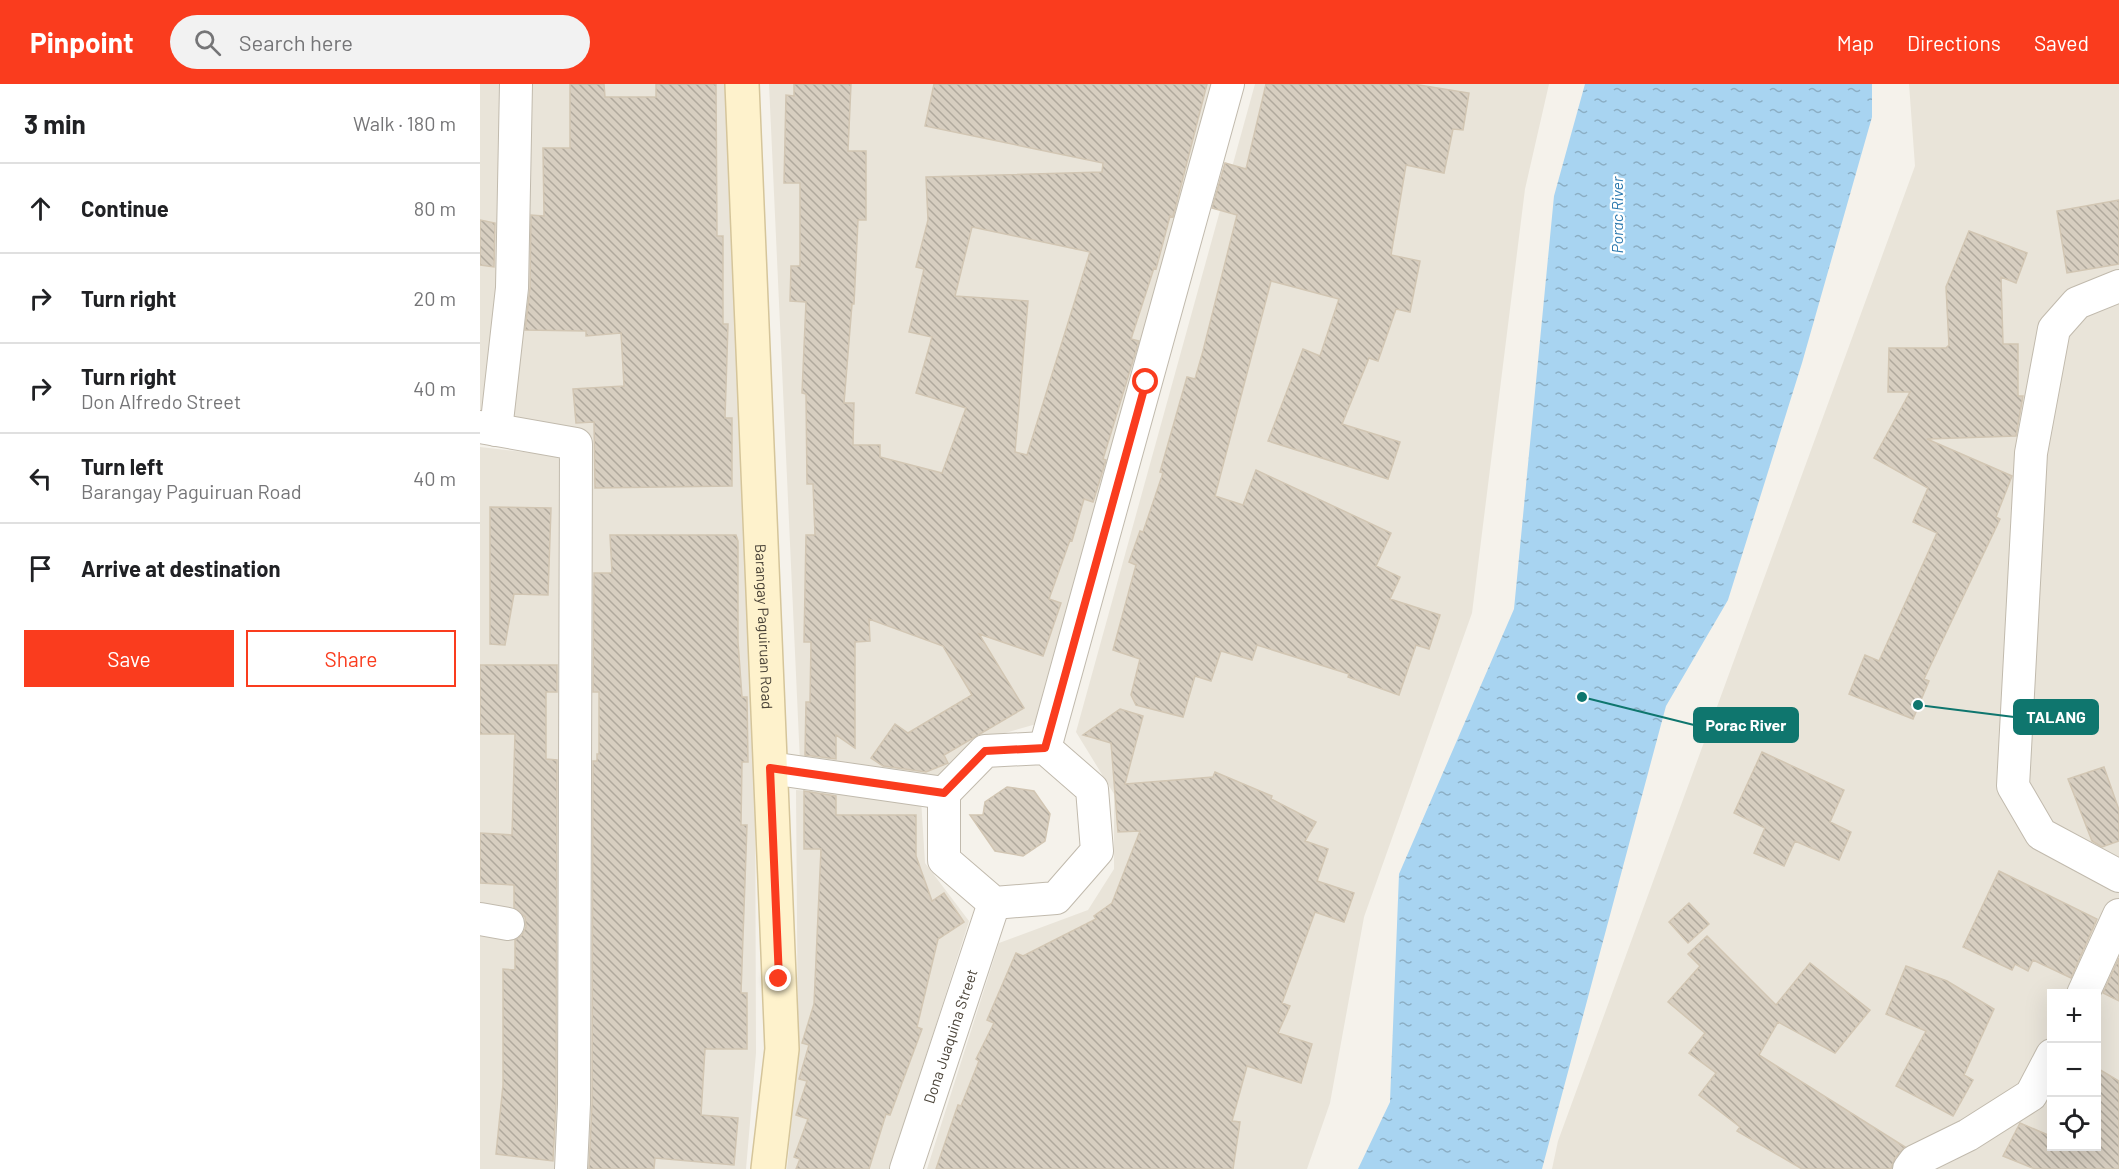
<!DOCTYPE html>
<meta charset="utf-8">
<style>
:root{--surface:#fff;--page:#f2f2f2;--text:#202124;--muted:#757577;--line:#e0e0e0;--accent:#fa3c1e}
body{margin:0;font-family:Barlow,sans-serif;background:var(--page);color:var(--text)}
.controls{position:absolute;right:18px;bottom:18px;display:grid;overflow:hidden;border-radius:0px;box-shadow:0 6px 24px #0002}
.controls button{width:54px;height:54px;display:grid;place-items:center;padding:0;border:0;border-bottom:2px solid var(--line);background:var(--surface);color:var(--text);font:30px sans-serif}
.stop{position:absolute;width:18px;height:18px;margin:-14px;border:4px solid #fa3c1e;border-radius:50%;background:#fff}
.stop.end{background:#fa3c1e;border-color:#fff;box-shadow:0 2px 6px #0008}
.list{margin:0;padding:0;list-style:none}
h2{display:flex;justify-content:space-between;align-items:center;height:78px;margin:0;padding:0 24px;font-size:26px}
h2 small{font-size:20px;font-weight:400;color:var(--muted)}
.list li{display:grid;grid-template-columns:39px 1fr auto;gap:18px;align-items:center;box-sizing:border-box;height:90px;padding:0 24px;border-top:2px solid var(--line)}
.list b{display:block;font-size:22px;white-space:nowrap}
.list p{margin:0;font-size:20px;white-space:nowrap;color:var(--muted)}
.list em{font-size:20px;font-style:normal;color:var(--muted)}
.actions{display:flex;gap:12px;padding:18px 24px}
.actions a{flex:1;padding:14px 0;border:2px solid var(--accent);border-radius:0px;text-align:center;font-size:21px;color:var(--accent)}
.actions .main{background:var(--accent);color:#fff}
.icon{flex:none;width:33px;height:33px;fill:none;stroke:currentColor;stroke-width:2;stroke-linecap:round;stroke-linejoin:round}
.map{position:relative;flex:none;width:1639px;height:1085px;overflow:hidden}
header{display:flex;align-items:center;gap:36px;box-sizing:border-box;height:84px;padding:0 30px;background:var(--accent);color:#fff}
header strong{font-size:28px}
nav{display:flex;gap:33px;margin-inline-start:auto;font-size:21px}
.search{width:420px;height:54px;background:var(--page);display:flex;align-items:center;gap:15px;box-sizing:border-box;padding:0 21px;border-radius:33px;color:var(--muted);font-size:22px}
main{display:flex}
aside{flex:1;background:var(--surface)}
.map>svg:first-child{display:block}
</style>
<header>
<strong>Pinpoint</strong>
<div class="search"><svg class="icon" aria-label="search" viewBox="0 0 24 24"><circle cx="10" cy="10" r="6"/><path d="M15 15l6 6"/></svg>Search here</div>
<nav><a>Map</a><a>Directions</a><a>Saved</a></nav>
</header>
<main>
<aside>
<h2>3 min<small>Walk · 180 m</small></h2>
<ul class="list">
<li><svg class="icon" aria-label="ahead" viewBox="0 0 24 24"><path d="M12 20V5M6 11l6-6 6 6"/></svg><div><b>Continue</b></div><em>80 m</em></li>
<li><svg class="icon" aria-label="right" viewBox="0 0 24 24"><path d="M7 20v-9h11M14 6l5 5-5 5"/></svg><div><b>Turn right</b></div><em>20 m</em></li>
<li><svg class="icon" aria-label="right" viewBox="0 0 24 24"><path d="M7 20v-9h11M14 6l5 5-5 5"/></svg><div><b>Turn right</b><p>Don Alfredo Street</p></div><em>40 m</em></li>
<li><svg class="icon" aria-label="left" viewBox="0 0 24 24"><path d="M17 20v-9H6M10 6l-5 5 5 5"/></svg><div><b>Turn left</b><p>Barangay Paguiruan Road</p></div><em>40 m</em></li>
<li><svg class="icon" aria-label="arrive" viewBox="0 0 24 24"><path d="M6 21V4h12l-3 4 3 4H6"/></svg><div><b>Arrive at destination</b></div></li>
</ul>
<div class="actions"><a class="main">Save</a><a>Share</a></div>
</aside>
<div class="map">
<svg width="1639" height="1085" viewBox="0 0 1639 1085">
<defs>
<pattern id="water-ripples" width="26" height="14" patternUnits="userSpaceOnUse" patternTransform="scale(1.5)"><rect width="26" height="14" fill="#a8d4f1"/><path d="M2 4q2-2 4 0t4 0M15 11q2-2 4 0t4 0" fill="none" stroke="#8baec4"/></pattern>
<pattern id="building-back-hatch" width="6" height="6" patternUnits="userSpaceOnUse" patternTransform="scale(1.5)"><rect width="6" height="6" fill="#d7cec0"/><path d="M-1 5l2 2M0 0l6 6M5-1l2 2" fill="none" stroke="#b0a99d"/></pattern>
</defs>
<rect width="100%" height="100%" fill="#f5f2eb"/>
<!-- residential -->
<path fill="#e9e4d9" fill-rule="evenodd" d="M0,0H245L275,668L276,969L266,1085H105L110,1035L112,722L101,350L0,330Z
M289,0H744L560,639L497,657L458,695L320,678Z
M775,0H1069L1045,105L992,529L884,833L850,1019L827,1085H447L519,859L608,826L634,785V710L596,648Z
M1429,0H1639V1085H1072L1078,1057L1435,82ZM1572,910H1616V1062H1572Z
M0,363L80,372L82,1001L74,1085H0Z
M316,706L441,715L445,779L489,837L410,1085H307L318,964Z"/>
<!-- water -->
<path fill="url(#water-ripples)" d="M1105,0H1392V33L1322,279L1248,516L1186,622L1062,1085H878L910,1018L919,790L1034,525L1074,112Z"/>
<!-- building -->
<path fill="url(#building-back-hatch)" stroke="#d2c6b3" stroke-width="1.5" fill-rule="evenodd" d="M90,0H124L125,13H176V0H236L237,152H243V240H248L245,334H252V402L115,404L114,338L96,339L93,305L144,302L141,249L106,252V247L45,246L50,204L51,131L64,132L63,64H90Z
M314,0H371L368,67H386V136H378L374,220H372L364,319H374L373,361H400V373L462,389L486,324L436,309L452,253L429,248L444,185L436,183L448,136L446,93L622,88L623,79L445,42L454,0H727L693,133L690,132L676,185L674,184L651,255L659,257L623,375L626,376L619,399L613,418L604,415L592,457L590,456L569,515L581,519L563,572L499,550L544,624L464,671L468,679L446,688L403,682L391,674L415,640L428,649L492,611L463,562L389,535L390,557L375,558V664L356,651V675L325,671L326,618H330L331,558H324L326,451H335L333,400H327L326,310L322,309L326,218L310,217L311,182H320V99H304L306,11L314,12ZM492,143L610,168L547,371L535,368L548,217L475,212Z
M786,0H933L989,9L983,46L973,45L964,89L926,81L911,171L940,177L930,228L916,225L898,277L889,274L862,340L920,358L908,395L788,357L823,265L840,272L859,215L791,197L735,412L763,421L776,386L911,449L896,482L920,493L910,515L960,531L949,565L936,561L919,611L868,593L869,590L777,561L772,576L741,567L731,597L715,592L703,633L656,621L651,611L660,575L633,566L656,481L649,478L660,447L663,448L683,389L680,388L707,293L715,295L723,267L757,131L732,124L745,79L766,85Z
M1639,116V180L1587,189L1577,127Z
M0,136L15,139L14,183L0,181Z
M1489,147L1547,169L1536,199L1521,193L1523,260H1538V312H1543L1536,352L1447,355L1532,392L1516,433L1520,435L1444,595L1449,597L1433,635L1369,610L1385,571L1399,577L1457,449L1433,438L1448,404L1394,374L1430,308H1408L1409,264H1466L1469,261L1466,203Z
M10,423L71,424L68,511L34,510L25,561L10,560Z
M130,451H256L258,457V558L262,613H267L268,678H262L261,741H267L261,909H267V965H225L221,1031L258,1034L254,1081L175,1074L174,1085H109L112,1020L113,677H117V670H119V608H113L114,489H132Z
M0,581H77V608H66V675L77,676L76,1020L73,1077L16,1070L23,1001V885L35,886V856L42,851L46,843L45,833L34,824V801L0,799V749L32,751L35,650H0Z
M640,625L663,632L645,700L733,693L735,688L792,712L791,715L836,738L825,757L848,765L837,797L874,809L864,838L835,828L802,919L810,922L798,949L832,960L821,999L767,982L752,1037L760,1038L753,1085H456L478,1021L481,1022L499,977L496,975L514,939L507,936L536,869L543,872L616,835L614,832L632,819L660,747L638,748L631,659L603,651Z
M1282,668L1364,706L1350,738L1371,748L1359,776L1315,757L1304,782L1274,769L1285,744L1254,729Z
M1624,683L1639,726V757L1622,763L1612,757L1588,695Z
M527,703L554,707L570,730L565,757L543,772L515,767L490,731H503L505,718Z
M324,707L356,712V731H436V772L452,817L464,809L484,838L458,855L437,943L442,945L410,1031L406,1030L389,1085H316L320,1075L314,1073L328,1035L316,1031L327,997L319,995L329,961L322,959L334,920L341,765H324Z
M1519,787L1617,835L1591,894L1553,876L1548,887L1535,880L1532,886L1483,863Z
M1209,819L1229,840L1208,859L1189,838Z
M1227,852L1296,921L1330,879L1390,926L1355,969L1298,938L1279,971L1425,1063L1415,1074L1411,1085H1322L1257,1047L1260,1043L1219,1011L1236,989L1209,969L1225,949L1188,918L1220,882L1208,870Z
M1639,874V917L1623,909Z
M1426,882L1467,897L1514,925L1484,991L1493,996L1473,1032L1416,1002L1446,947L1406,930Z
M1617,984L1639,997V1085H1555L1523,1072L1540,1039L1568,1051L1572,1045V1062H1617Z"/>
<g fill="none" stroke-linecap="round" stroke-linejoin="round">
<!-- street casing -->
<g stroke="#c1baad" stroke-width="34">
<g id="street">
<path d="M1639,202L1597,219L1574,245L1551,369L1533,702L1561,750L1639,792"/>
<path d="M0,343L96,360L94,1020L91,1085"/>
<path d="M16,346L32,204L36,0"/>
<path d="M565,664L748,0"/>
<path d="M565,664L612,705L617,767L576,814L514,819L464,776V709L505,667Z"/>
<path d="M290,684L464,709"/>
<path d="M0,835L28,840"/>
<path d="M1603,910L1639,831"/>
<path id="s1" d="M426,1085L514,819"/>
<path d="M1429,1085L1435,1077L1488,1051L1551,1011L1572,971"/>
</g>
</g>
<!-- secondary casing -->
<g stroke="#d5c59a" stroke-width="36">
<g id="secondary">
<path id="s2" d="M262,0L302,965L288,1085"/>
</g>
</g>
<!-- street -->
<use href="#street" stroke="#fff" stroke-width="32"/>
<!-- secondary -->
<use href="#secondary" stroke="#fef2cc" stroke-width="33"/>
</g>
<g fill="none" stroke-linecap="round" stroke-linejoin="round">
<!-- route -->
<path stroke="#fa3c1e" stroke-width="8" d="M299,895L290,684L464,709L505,667L565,664L666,298"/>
</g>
<g text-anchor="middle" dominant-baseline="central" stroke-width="4.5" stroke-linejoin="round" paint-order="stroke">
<!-- street labels -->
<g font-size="15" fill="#4a4338" stroke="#fff">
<text stroke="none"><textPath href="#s2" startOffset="543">Barangay Paguiruan Road</textPath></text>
<text stroke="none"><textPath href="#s1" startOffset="140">Dona Juaquina Street</textPath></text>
</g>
<!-- water labels -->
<g font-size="16" font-style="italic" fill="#2e7aaf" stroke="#fff">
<text transform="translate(1136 131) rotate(-90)">Porac River</text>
</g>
</g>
<!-- callouts -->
<path fill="none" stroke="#0f766e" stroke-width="2" d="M1438 621L1534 633M1102 613L1214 641"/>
<g fill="#0f766e" stroke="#fff" stroke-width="2">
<circle cx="1438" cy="621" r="6"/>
<circle cx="1102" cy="613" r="6"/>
</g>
<g fill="#0f766e" stroke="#0f766e" stroke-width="2">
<rect x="1534" y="616" width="84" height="34" rx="6"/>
<rect x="1214" y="624" width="104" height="34" rx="6"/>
</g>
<g font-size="16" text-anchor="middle" font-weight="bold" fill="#fff">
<text x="1576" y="639">TALANG</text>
<text x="1266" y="647">Porac River</text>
</g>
</svg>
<div class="controls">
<button>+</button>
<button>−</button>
<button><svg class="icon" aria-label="locate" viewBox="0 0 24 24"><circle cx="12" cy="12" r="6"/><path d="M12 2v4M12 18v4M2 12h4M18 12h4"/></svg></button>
</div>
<div class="stop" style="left:666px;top:298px"></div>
<div class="stop end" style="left:299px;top:895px"></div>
</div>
</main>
